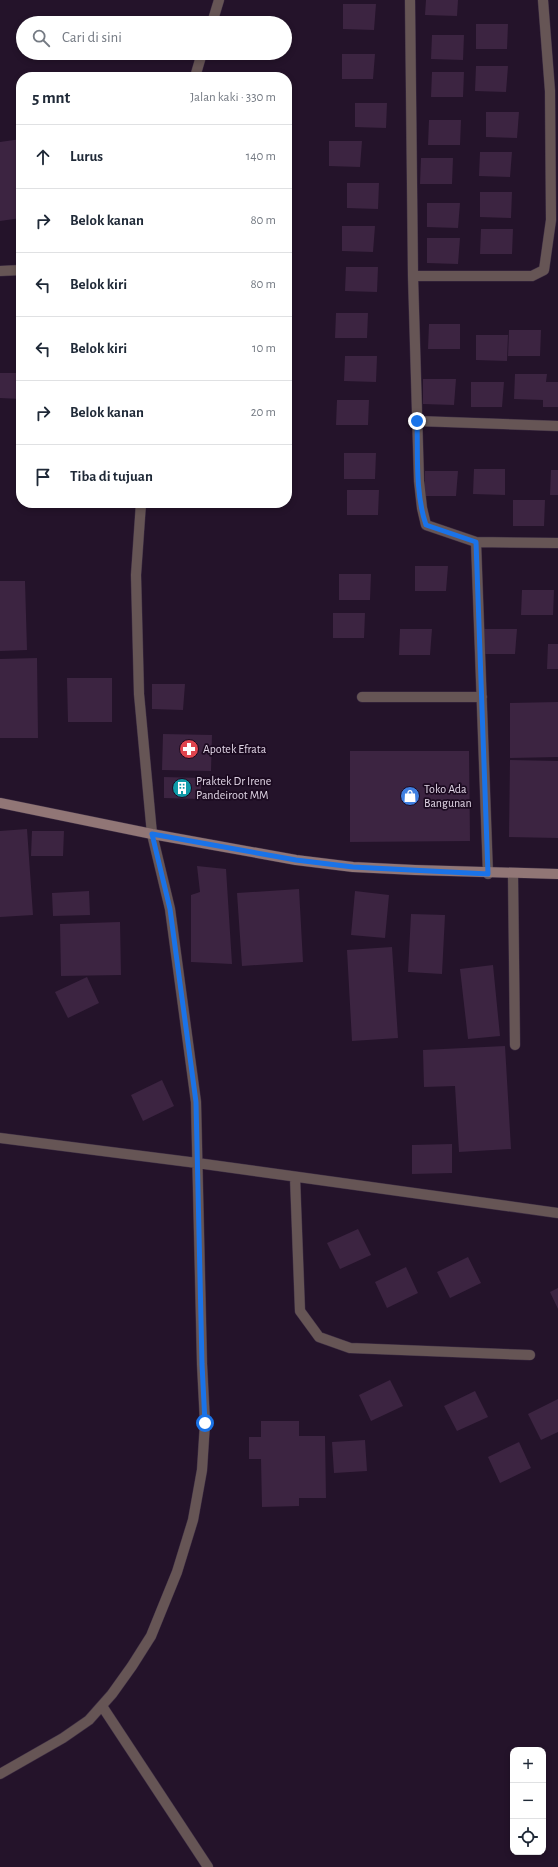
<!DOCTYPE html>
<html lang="id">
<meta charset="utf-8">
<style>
:root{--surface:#fff;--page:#f6f6f7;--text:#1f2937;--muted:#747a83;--line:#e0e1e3}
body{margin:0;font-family:"Alegreya Sans",sans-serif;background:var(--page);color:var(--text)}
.controls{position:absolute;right:12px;bottom:12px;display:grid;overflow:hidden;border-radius:8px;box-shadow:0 2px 6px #0003}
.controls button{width:36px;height:36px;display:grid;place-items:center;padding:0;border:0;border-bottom:1px solid var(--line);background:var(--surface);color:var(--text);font:20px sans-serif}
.stop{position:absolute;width:12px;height:12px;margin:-9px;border:3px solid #1a73e8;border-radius:50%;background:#fff}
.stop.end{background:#1a73e8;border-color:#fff;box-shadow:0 1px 4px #0008}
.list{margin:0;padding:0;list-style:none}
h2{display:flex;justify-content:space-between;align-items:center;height:52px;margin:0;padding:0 16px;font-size:17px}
h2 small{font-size:13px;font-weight:400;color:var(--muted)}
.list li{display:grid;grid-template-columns:26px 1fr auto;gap:12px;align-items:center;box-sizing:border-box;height:64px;padding:0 16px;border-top:1px solid var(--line)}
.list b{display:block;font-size:15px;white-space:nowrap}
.list em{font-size:13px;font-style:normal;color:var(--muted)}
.icon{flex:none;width:22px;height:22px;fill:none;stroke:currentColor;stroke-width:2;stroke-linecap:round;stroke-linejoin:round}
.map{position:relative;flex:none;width:558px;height:1867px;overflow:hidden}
.search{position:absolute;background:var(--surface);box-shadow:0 2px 6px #0003;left:16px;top:16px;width:276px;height:44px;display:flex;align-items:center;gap:10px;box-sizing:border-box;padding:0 14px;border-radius:22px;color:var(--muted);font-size:15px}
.panel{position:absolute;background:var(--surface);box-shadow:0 2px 6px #0003;left:16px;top:72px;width:276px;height:436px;border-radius:16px}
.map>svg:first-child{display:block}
</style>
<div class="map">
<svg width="558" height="1867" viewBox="0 0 558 1867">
<rect width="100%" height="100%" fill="#24132a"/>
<!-- building -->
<path fill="#3c2441" d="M426,0H458L457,16L425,15Z
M343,4H376L374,30L343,29Z
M476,24H508L507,49H476Z
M432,35H464L463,60L431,59Z
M342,54H375L373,79H342Z
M476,66H508L506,92L475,91Z
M432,72H464L463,97H431Z
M355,103H387L386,128L355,127Z
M486,112H519L517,138L486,137Z
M429,120H461L460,145H428Z
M21,139V218L0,221V142Z
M329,141H362L360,167L329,166Z
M480,152H512L510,177L479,176Z
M421,158H453L452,184H420Z
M347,183H379L378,209L347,208Z
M480,192H512L511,218L480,217Z
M427,203H460L458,228L427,227Z
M342,226H375L373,252L342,251Z
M481,229H513L512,254H480Z
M427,238H460L458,264L427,263Z
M346,267H378L377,292L345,291Z
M336,313H368L367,338H335Z
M429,324H460V349H428Z
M509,330H541L540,356H508Z
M476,335H508L507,361L476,360Z
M345,356H377L376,382L344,381Z
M0,373H21V399L0,398Z
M515,374H547L546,382H558V407H543V400L514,399Z
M423,379H456L454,405L423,404Z
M471,382H504L502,407H471Z
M337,400H369L368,425H336Z
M344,453H376L375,479H344Z
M474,469H505V495L473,494Z
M551,470H558V495H550Z
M425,471H458L456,496H425Z
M347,490H379L378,515H347Z
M513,500H545L544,526H513Z
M415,566H448L446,591H415Z
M339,574H371L370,600H339Z
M0,581H25L27,650L0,651Z
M522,590H554L553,615H521Z
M333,613H365L364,638H333Z
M400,629H432L430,655H399Z
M484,629H517L515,654H484Z
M548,644H558V669H547Z
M37,658L38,738H0V659Z
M67,678H112V722H68Z
M152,684H185L183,710L152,709Z
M558,702V757L510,758V703Z
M163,734L212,735L211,771L162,770Z
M350,751H469L470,841L350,842Z
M510,760L558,761V838L509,837Z
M164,777L201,778V799L164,798Z
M27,829L33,915L0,917V831Z
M32,831H64L63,856H31Z
M197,866L226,869L232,964L191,962V895L200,892Z
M299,889L303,962L242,966L237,893Z
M89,891L90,915L53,916L52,893Z
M355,891L389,895L385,938L351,935Z
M411,914L445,915L442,974L408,972Z
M120,922L121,975L61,976L60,924Z
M392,947L398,1038L352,1041L347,950Z
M493,965L500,1036L468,1039L460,969Z
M87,977L99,1003L68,1018L55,992Z
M505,1046L511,1149L459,1152L455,1086L424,1087L423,1050Z
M162,1080L174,1106L143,1121L131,1095Z
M452,1144V1173L412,1174V1145Z
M358,1229L371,1255L340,1269L327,1243Z
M468,1257L481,1283L450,1298L437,1272Z
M406,1267L418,1293L387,1308L375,1282Z
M558,1288V1309L550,1292Z
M390,1380L403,1406L371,1421L359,1395Z
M475,1391L488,1417L457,1431L444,1406Z
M558,1399V1432L541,1440L528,1414Z
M261,1421H299V1436H325L326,1498H299V1506L262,1507L261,1459H249V1437H261Z
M365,1440L367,1471L334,1473L332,1442Z
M519,1442L531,1468L500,1483L488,1457Z"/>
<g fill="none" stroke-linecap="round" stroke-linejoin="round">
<!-- service casing -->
<g stroke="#3e2e44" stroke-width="11">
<path id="service" d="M513,874L515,1045"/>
</g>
<!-- minor casing -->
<g stroke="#3e2e44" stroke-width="11">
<path id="minor" d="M410,0L413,276L419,481L422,508L426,525L476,542L558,543
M212,23L219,0
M195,77L202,53
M0,271L21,270
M413,276H532L544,270L551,220L550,91L543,0
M417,421L558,426
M476,542L488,874
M362,697H482
M0,1138L197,1163L558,1213
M295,1177L300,1311L319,1337L350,1348L530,1355
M102,1706L208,1867
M0,1774L63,1738L89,1720L112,1694L132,1666L151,1636L177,1572L193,1520L202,1470L205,1423L202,1364L196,1102L170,909L152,834L139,694L136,575L141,503"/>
</g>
<!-- secondary casing -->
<g stroke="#3e2e44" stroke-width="11">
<path id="secondary" d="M0,803L152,834L296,860L353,867L415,870L558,874"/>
</g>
<!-- service -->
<use href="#service" stroke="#655" stroke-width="10"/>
<!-- minor -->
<use href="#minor" stroke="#655" stroke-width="10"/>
<!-- secondary -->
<use href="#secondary" stroke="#917676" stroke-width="10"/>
</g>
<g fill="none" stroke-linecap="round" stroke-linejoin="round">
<!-- route -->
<path stroke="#1a73e8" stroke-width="5" d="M205,1423L202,1364L196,1102L170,909L152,834L296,860L353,867L488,874L476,542L426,525C415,493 418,454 417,421"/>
</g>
<!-- icons -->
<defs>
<g id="pharmacy-disc" transform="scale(1)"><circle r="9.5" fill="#e0444e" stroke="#1b0a20"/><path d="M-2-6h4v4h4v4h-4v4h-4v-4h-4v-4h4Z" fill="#fff"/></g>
<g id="building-disc" transform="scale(1)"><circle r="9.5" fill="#0f9aa8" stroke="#1b0a20"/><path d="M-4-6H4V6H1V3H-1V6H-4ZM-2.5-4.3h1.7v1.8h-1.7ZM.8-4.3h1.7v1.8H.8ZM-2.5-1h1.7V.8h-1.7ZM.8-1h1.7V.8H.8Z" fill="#fff"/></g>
<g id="shop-disc" transform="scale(1)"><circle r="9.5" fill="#3f7fe0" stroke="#1b0a20"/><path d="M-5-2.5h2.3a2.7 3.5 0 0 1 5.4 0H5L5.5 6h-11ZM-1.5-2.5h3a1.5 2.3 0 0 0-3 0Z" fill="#fff"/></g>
</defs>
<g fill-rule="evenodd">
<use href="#pharmacy-disc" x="189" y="749"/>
<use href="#building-disc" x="182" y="788"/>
<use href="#shop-disc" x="410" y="796"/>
</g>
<g text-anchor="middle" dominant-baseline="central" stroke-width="3.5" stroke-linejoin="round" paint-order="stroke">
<!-- poi labels -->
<g font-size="12" fill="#e0d5e5" stroke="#1b0a20" text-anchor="start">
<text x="203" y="749">Apotek Efrata</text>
<text x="196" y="781">Praktek Dr Irene<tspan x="196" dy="14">Pandeiroot MM</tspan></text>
<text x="424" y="789">Toko Ada<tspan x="424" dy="14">Bangunan</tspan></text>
</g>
</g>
</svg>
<div class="controls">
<button>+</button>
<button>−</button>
<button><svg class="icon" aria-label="locate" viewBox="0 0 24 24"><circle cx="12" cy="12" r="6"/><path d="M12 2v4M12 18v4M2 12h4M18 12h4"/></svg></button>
</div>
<div class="stop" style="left:205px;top:1423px"></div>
<div class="stop end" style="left:417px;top:421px"></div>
<div class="search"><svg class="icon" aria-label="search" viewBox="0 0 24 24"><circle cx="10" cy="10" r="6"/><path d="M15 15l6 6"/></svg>Cari di sini</div>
<section class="panel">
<h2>5 mnt<small>Jalan kaki · 330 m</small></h2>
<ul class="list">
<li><svg class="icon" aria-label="ahead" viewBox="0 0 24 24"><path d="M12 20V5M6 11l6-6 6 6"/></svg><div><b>Lurus</b></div><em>140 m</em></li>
<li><svg class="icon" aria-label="right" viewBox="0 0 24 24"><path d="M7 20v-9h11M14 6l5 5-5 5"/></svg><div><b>Belok kanan</b></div><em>80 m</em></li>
<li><svg class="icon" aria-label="left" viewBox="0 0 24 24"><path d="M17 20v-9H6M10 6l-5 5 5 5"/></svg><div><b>Belok kiri</b></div><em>80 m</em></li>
<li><svg class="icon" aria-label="left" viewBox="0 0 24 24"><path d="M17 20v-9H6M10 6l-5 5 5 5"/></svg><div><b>Belok kiri</b></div><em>10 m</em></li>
<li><svg class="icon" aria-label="right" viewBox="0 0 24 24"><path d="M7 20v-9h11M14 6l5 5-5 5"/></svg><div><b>Belok kanan</b></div><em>20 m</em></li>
<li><svg class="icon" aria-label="arrive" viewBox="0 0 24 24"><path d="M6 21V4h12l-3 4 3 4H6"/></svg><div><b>Tiba di tujuan</b></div></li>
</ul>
</section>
</div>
